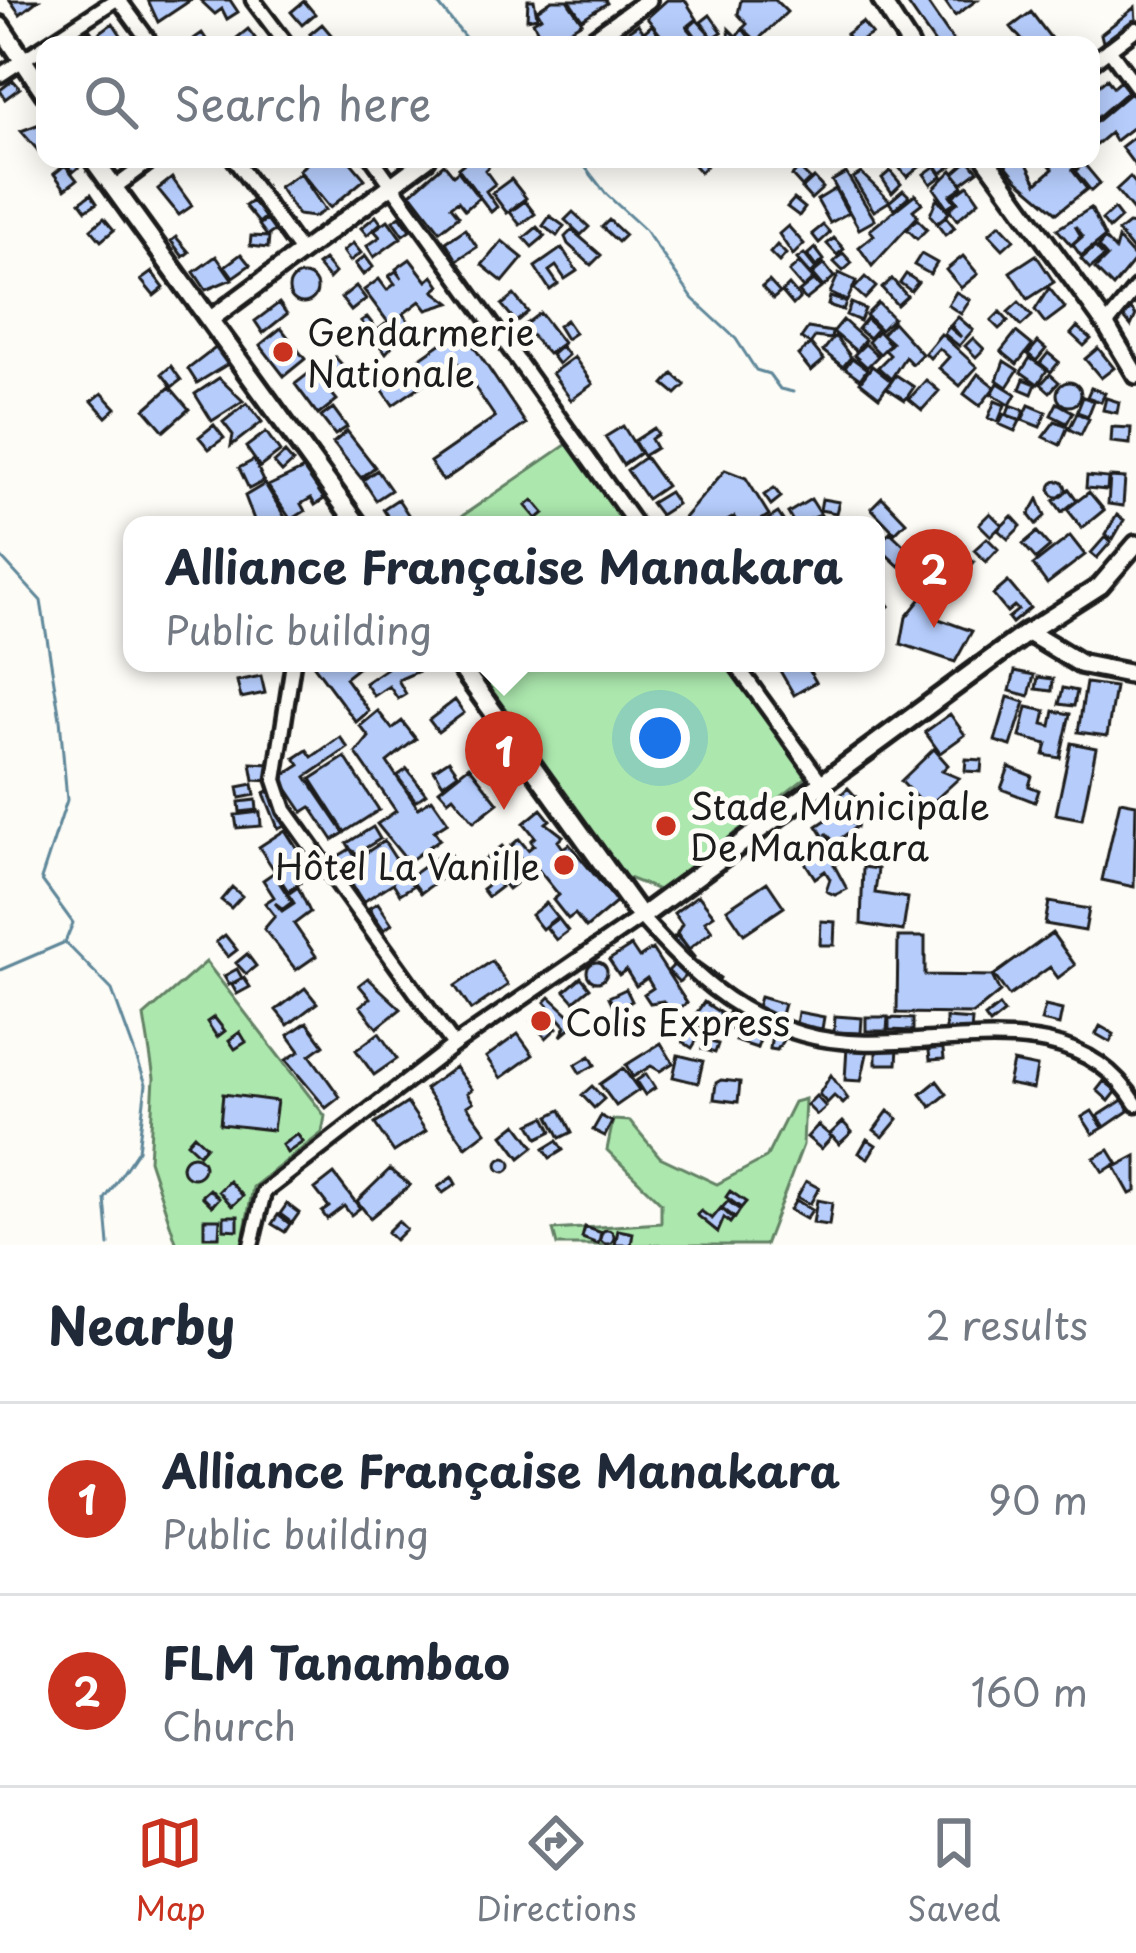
<!DOCTYPE html>
<meta charset="utf-8">
<style>
:root{--surface:#fff;--page:#f2f2f3;--text:#1f2937;--muted:#747a83;--line:#e0e1e3;--accent:#c8321e}
body{margin:0;font-family:"Playpen Sans",sans-serif;background:var(--page);color:var(--text)}
.you{position:absolute;left:660px;top:738px;width:42px;height:42px;margin:-30px;border:9px solid #fff;border-radius:50%;background:#1a73e8;box-shadow:0 0 0 18px #1a73e833}
.badge{display:grid;place-items:center;width:78px;height:78px;border-radius:50%;background:var(--accent);color:#fff;font-size:39px;font-weight:700}
.pin{position:absolute;translate:-50% -99px;filter:drop-shadow(0 3px 6px #0008)}
.pin::after{content:'';position:absolute;top:63px;width:42px;height:36px;background:inherit;clip-path:polygon(0 0,100% 0,50% 100%)}
.popup{position:absolute;left:123px;top:516px;width:762px;height:156px;box-sizing:border-box;display:grid;place-content:center;border-radius:24px;background:var(--surface);filter:drop-shadow(0 3px 9px #0005);font-size:39px;white-space:nowrap;color:var(--muted)}
.popup b{font-size:45px;color:var(--text)}
.popup::after{content:'';position:absolute;left:50%;top:100%;margin-left:-24px;border:24px solid transparent;border-top-color:var(--surface)}
.list{margin:0;padding:0;list-style:none}
h2{display:flex;justify-content:space-between;align-items:center;height:156px;margin:0;padding:0 48px;font-size:51px}
h2 small{font-size:39px;font-weight:400;color:var(--muted)}
.list li{display:grid;grid-template-columns:78px 1fr auto;gap:36px;align-items:center;box-sizing:border-box;height:192px;padding:0 48px;border-top:3px solid var(--line)}
.list b{display:block;font-size:45px;white-space:nowrap}
.list p{margin:0;font-size:39px;white-space:nowrap;color:var(--muted)}
.list em{font-size:39px;font-style:normal;color:var(--muted)}
.icon{flex:none;width:66px;height:66px;fill:none;stroke:currentColor;stroke-width:2;stroke-linecap:round;stroke-linejoin:round}
.map{position:relative;flex:none;width:1136px;height:1245px;overflow:hidden}
.search{position:absolute;background:var(--surface);box-shadow:0 6px 30px #0003;left:36px;right:36px;top:36px;height:132px;display:flex;align-items:center;gap:30px;box-sizing:border-box;padding:0 42px;border-radius:24px;color:var(--muted);font-size:45px}
.sheet{height:540px;background:var(--surface)}
nav{display:flex;justify-content:space-around;align-items:center;box-sizing:border-box;height:168px;border-top:3px solid var(--line);background:var(--surface);font-size:33px;color:var(--muted)}
nav a{display:grid;justify-items:center;gap:6px}
nav .on{color:var(--accent)}
.map>svg:first-child{display:block}
</style>
<div class="map">
<svg width="1136" height="1245" viewBox="0 0 1136 1245">
<rect width="100%" height="100%" fill="#fdfcf7"/>
<filter id="ink" filterUnits="userSpaceOnUse"><feTurbulence type="fractalNoise" baseFrequency=".00833" numOctaves="2"/><feDisplacementMap in="SourceGraphic" scale="24" xChannelSelector="R" yChannelSelector="G"/><feConvolveMatrix kernelMatrix="1 2 1 2 8 2 1 2 1" color-interpolation-filters="sRGB"/></filter>
<g filter="url(#ink)">
<!-- green -->
<path fill="#ace8ae" stroke="#648265" stroke-width="3" d="M576,438L636,525H449Z
M471,663H731L808,776L661,891L623,876Z
M206,962L325,1116L322,1133L253,1187L242,1245H177L149,1160L154,1078L144,1016Z
M805,1099L803,1145L765,1245H557L553,1230L661,1223V1203L607,1150L613,1120L630,1121L660,1157L717,1184L766,1158L794,1102Z"/>
<g fill="none" stroke-linecap="round" stroke-linejoin="round">
<!-- stream -->
<path stroke="#5e8799" stroke-width="3" d="M435,0L471,45
M579,159L606,194L645,230L693,299L736,339L756,370L769,374L780,389L793,392
M0,556L41,601L60,719L67,800L41,879L73,923L65,942L112,990L146,1084L138,1150L105,1199L109,1245
M0,970L63,943"/>
</g>
<!-- building -->
<path fill="#b6cdfc" stroke="#1c1c1c" stroke-width="3" d="M10,0H38L20,14Z
M148,0H191L158,22Z
M200,0H230L238,12L227,19L222,9L215,14Z
M528,0H534L537,17L527,19Z
M552,0H567L582,22L545,45L533,22L541,17L537,10Z
M569,0H605L607,3L582,19Z
M667,0H685L697,19L687,27L702,45L666,42L647,18Z
M741,0H775L787,12L761,37V45L743,28L747,24L738,14Z
M905,0H925L956,45H936Z
M944,0H977L955,16Z
M304,1L315,14L302,25L291,12Z
M1135,7L1136,21L1104,46L1101,34Z
M1031,12L1056,45H1026L1011,27Z
M710,15L722,32L713,38L701,22Z
M697,20L716,41L719,37L727,45H702L689,27Z
M862,22L872,34L854,45L846,34Z
M113,23L125,41L107,45L99,33Z
M322,24L333,37L320,45L310,34Z
M638,24L653,45L639,39L640,45H631L624,34Z
M652,25L661,38L654,44L645,31Z
M248,29L255,38L246,45H228Z
M729,29L740,40L737,35L743,29L755,45H730Z
M90,30L100,45H73L72,43Z
M202,33L210,45H185Z
M1107,79L1113,87L1120,81L1128,91L1091,123V92Z
M13,80L20,88L5,99L0,90Z
M1130,93L1136,101V125L1115,141L1110,133L1091,149V126Z
M45,122V153L42,155L21,131Z
M1134,137L1136,140V167L1121,147Z
M80,159L84,163L73,172L65,161Z
M312,159H348L365,179L330,208L299,170Z
M469,159H484L489,166L485,170L495,184L486,191L497,207L491,212L458,168Z
M696,159H709L711,161L700,172L692,163Z
M892,159H918L922,165L907,177Z
M932,159H962L941,173Z
M1008,159L1025,160L1037,183L1053,169L1045,159H1078L1081,163L1072,170L1087,189L1057,213L1017,179L1004,163Z
M969,160L978,171L962,183L954,173Z
M444,164L453,175L458,171L479,198L465,210L458,201L451,206L459,216L440,231L411,193Z
M1084,164L1100,183L1091,191L1075,171Z
M65,165L77,180L65,189L54,174Z
M935,166L942,176L931,184L924,174Z
M799,168L810,179L802,187L792,176Z
M952,170L963,186L950,195L955,202L947,207L934,188Z
M890,171L901,184L892,193L882,178Z
M300,173L325,210L314,217L298,215L279,187Z
M846,173L875,220L859,229L832,181Z
M861,173L890,201L874,211L853,178Z
M1130,177L1136,184V214L1116,190Z
M172,178L192,206L179,215L158,189Z
M814,178L823,188L811,199L802,189Z
M511,179L526,198L507,213L492,193Z
M968,185L979,201L957,220L949,209L958,202L953,196Z
M835,189L848,213L830,223L817,200Z
M903,190L909,196L894,209L889,202Z
M91,194L97,203L86,210L80,202Z
M915,194L922,203L913,210L918,216L872,266L859,247L874,235L870,230Z
M937,198L949,213L937,223L930,215Z
M794,199L805,208L799,216L787,207Z
M252,201L266,217L259,223L245,206Z
M525,201L535,214L520,225L510,212Z
M1091,208L1105,237L1081,256L1073,245L1083,236L1075,226L1081,236L1071,245L1057,229Z
M1114,209L1121,218L1109,229L1102,220Z
M573,212L589,227L581,235L565,220Z
M376,216L381,223L367,235L361,228Z
M400,216L410,230L403,235L393,221Z
M550,216L564,226L557,236L543,226Z
M946,217L955,228L945,235L937,224Z
M104,218L114,230L101,241L91,229Z
M267,219L276,230L267,236L259,225Z
M917,219L927,229L917,239L907,229Z
M388,220L401,238L374,257L367,246L380,237L374,230Z
M609,220L625,235L618,242L602,227Z
M1000,224L1014,239L1003,249L989,234Z
M1128,224L1136,225V254L1118,232Z
M823,225L830,233L819,243L812,234Z
M788,226L804,244L793,255L779,234Z
M537,227L545,236L532,247L524,238Z
M465,229L477,247L457,260L446,242Z
M572,230L601,255L591,265L568,244L565,237Z
M251,236L269,237L268,248L250,246Z
M176,237L189,252L183,257L171,241Z
M834,238L844,249L837,255L827,244Z
M1105,239L1115,250L1118,239L1136,259L1113,287L1095,269L1107,257L1098,247Z
M502,241L523,258L503,282L482,265Z
M353,243L361,253L350,261L343,251Z
M777,245L786,254L779,262L770,253Z
M1095,247L1104,257L1090,269L1081,259Z
M562,248L577,271L565,279L556,266L549,271L558,284L550,290L535,267Z
M815,248L824,260L816,267L807,255Z
M843,253L852,263L843,271L834,262Z
M241,254L250,265L233,277L225,266Z
M804,254L816,269L810,274L797,259Z
M921,254L937,263L930,274L914,265Z
M1036,255L1054,282L1028,299L1010,272Z
M216,256L232,279L206,290L194,272Z
M365,256L373,267L363,275L355,264Z
M963,256L978,274L961,288L946,270Z
M410,259L427,281L433,276L440,286L434,291L450,303L427,310L420,301L403,314L411,324L386,353L380,346L387,339L375,344L385,337L379,329L388,322L364,290L379,279L387,290L395,284L389,276L396,271L402,279L396,269Z
M324,260L335,273L329,279L317,265Z
M799,263L813,279L803,288L789,272Z
M824,264L834,277L823,287L812,274Z
M152,272L164,288L154,296L141,280Z
M839,273L856,281L847,301L830,293Z
M906,274L918,282L911,291L900,283Z
M289 289a14 14 0 1 1 28 0a14 14 0 1 1-28 0Z
M865,277L876,287L865,299L854,289Z
M892,279L907,296L897,305L882,288Z
M814,280L821,288L806,300L799,292Z
M769,281L780,293L773,299L762,287Z
M789,285L800,298L793,305L782,292Z
M356,286L366,299L351,311L341,298Z
M1049,288L1065,308L1045,323L1035,310Z
M956,292L970,300L961,314L948,305Z
M514,295L528,312L516,322L502,305Z
M830,297L846,302L843,310L828,305Z
M1019,302L1032,316L1021,326L1008,312Z
M279,303L287,314L263,333L255,321Z
M851,303L865,309L860,321L846,315Z
M878,303L893,318L881,330L866,315Z
M1129,307L1136,315L1131,326L1121,314Z
M1000,312L1008,321L999,329L991,321Z
M540,313L563,343L548,354L523,326Z
M367,317L380,334L374,338L361,321Z
M958,317L973,330L959,346L944,334L949,327L961,337L951,325Z
M866,319L877,329L869,338L858,329Z
M566,320L575,333L566,339L558,326Z
M843,320L865,340L856,351L833,332Z
M893,322L922,354L912,364L905,357L891,379L878,367L890,355L885,350L892,343L882,334Z
M1077,327L1091,339L1084,346L1071,334Z
M281,328L305,359L284,376L260,345Z
M808,328L832,332L831,339L815,337L810,344L801,338Z
M462,329L526,424L443,481L430,462L495,417L457,361L393,405L380,386Z
M878,331L890,344L880,354L868,342Z
M1016,332L1032,345L1017,364L1001,351Z
M941,334L977,367L960,386L939,368L949,357L939,348L930,358L925,353Z
M835,336L851,357L843,367L823,351Z
M973,338L984,349L976,357L965,346Z
M1038,342L1046,349L1036,361L1028,354Z
M811,344L824,360L811,371L798,355Z
M865,344L878,356L867,367L854,355Z
M218,346L228,364L197,383L188,369Z
M561,346L568,355L558,364L551,355Z
M1098,348L1114,368L1101,378L1085,359Z
M1048,353L1059,362L1051,372L1040,363Z
M335,357L348,371L341,377L329,362Z
M574,357L593,384L571,400L552,373Z
M852,358L867,369L860,379L845,368Z
M1030,358L1047,370L1038,384L1021,372Z
M1004,361L1018,370L1007,387L997,380Z
M171,366L181,380L172,387L162,374Z
M872,366L891,381L879,397L860,382Z
M313,370L337,400L318,415L295,384Z
M673,374L685,385L676,394L664,384Z
M978,374L995,387L980,406L964,394Z
M1050,374L1059,382L1050,392L1041,384Z
M896,375L914,387L905,400L887,388Z
M219,378L243,401L212,421L195,394Z
M1024,379L1036,384L1032,394L1020,389Z
M926,380L939,391L922,410L909,399Z
M1057 394a12 12 0 1 1 24 0a12 12 0 1 1-24 0Z
M998,383L1016,394L1010,405L992,394Z
M170,387L189,409L164,431L145,409Z
M1091,388L1105,393L1101,402L1087,397Z
M102,393L116,408L106,417L92,401Z
M1083,397L1094,401L1088,416L1077,412Z
M1106,398L1119,402L1117,413L1103,410Z
M995,401L1005,405L998,422L988,418Z
M247,403L262,422L231,446L233,435L223,422Z
M1057,403L1073,412L1067,423L1051,415Z
M1010,405L1024,410L1021,420L1007,415Z
M1029,405L1046,412L1040,427L1022,420Z
M333,408L347,427L335,435L321,417Z
M1077,413L1089,419L1081,435L1069,429Z
M1004,414L1020,421L1015,431L999,424Z
M1055,421L1068,426L1060,445L1043,437Z
M214,425L224,438L209,449L199,437Z
M623,426L640,453L623,465L605,437Z
M1112,427L1131,428L1130,444L1111,442Z
M654,428L658,434L651,439L656,448L643,456L634,441Z
M347,431L375,467L361,478L333,443Z
M266,432L280,452L260,467L246,447Z
M285,453L293,462L282,472L274,463Z
M645,457L666,486L647,499L627,470Z
M254,460L264,481L249,489L239,468Z
M304,469L324,499L315,505L311,498L301,504L305,511L291,520L268,486Z
M377,470L391,490L376,500L363,480Z
M725,470L746,478L769,515L753,525H739L734,517L720,525H678Z
M1087,476L1108,478L1107,490L1086,488Z
M1110,477L1125,478L1123,506L1108,504Z
M1050 489a8 8 0 1 1 16 0a8 8 0 1 1-16 0Z
M265,484L286,519L276,525H256L245,496Z
M774,488L781,497L771,505L764,495Z
M1069,489L1077,500L1062,512L1054,501Z
M669,492L677,504L660,515L651,503Z
M1089,492L1104,510L1082,528L1067,509Z
M882,497L906,522L895,533L871,508Z
M398,499L411,519L393,525L383,509Z
M811,499L821,515L795,525L788,513Z
M822,499L839,502L836,513L820,510Z
M1038,499L1045,516L1036,524L1029,515Z
M533,500L544,513L537,519L526,506Z
M778,513L786,525H766L764,522Z
M990,513L1002,525L991,536L979,524Z
M1117,515L1124,520L1113,539L1105,535Z
M1012,516L1021,526L1008,539L998,530Z
M890,532L911,552L899,566L877,546Z
M1037,532L1050,547L1036,559L1023,544Z
M948,536L957,544L949,553L940,544Z
M1070,536L1085,555L1047,584L1033,565Z
M1105,537L1111,542L1097,558L1091,553Z
M931,538L947,552L937,564L921,550Z
M987,538L998,549L986,562L974,550Z
M958,550L974,562L963,577L947,564Z
M915,555L936,570L925,586L909,575Z
M1008,582L1030,608L1012,623L1008,618L1018,610L1014,606L1007,612L993,595Z
M876,589L889,606L876,616Z
M927,591L943,596L936,618L972,631L955,662L901,644L906,617Z
M312,663H364L345,678L369,711L356,722Z
M384,663H434L435,664L398,680L406,694L398,699L389,686L374,696L365,683L387,668Z
M788,663H805L816,682L794,695L779,669Z
M1015,671L1034,675L1029,696L1010,691Z
M261,676L265,693L241,698L237,681Z
M1038,677L1053,679L1052,691L1036,689Z
M1086,683L1115,687L1107,736L1078,732Z
M1063,688L1077,691L1074,706L1059,704Z
M1008,697L1025,702L1011,746L995,741Z
M455,700L464,713L438,732L429,720Z
M1027,707L1046,711L1043,724L1051,726L1054,711L1070,714L1060,758L1044,755L1047,744L1020,737Z
M378,711L392,729L402,721L416,739L387,762L418,808L432,799L448,822L434,831L440,839L408,862L377,824L396,811L356,753L369,737L360,726Z
M950,714L965,735L940,753L925,732Z
M340,737L348,748L306,777L344,833L333,840L311,807L303,812L280,778L300,765L295,758L307,750L312,757Z
M1071,743L1096,748L1082,819L1056,814Z
M934,749L948,765L942,771L959,778L935,800L943,809L939,813L928,801L924,806L901,781Z
M345,757L379,810L345,832L311,779Z
M966,759L982,760L981,772L965,771Z
M449,760L458,773L443,784L434,770Z
M251,763L271,764L270,781L254,780Z
M469,766L498,803L474,822L453,796L448,800L439,790Z
M1009,767L1032,776L1029,786L1039,790L1035,802L1001,789Z
M407,769L426,794L416,801L397,776Z
M253,784L255,795L240,798L238,787Z
M848,788L859,800L857,826L832,803Z
M273,789L287,824L278,828L264,793Z
M256,800L257,810L240,812L239,802Z
M1120,801L1136,804L1134,887L1102,880Z
M541,809L550,820L546,823L563,836L558,841L563,848L569,844L617,902L586,928L575,914L568,919L553,900L559,895L528,857L523,861L511,846L519,839L528,850L534,845L531,841L535,837L524,823Z
M260,812L261,826L237,828L235,815Z
M838,812L857,826L835,843L826,833L840,861L834,865L847,889L835,895L826,891L830,879L825,871L815,878L799,853L824,837L817,826Z
M373,827L380,839L354,855L347,843Z
M285,830L314,875L307,880L300,870L294,874L300,883L288,891L259,847Z
M384,841L413,886L400,894L393,883L363,902L335,858L350,849L361,856Z
M502,846L525,876L508,889L484,860Z
M447,850L458,866L421,893L409,877Z
M863,867L878,869L875,893L908,898L903,931L861,924Z
M273,873L292,902L283,909L275,903L282,911L294,903L288,894L298,887L310,912L294,924L316,956L296,970L264,929L275,916L265,903L274,897L263,880Z
M495,879L501,887L488,897L482,889Z
M767,882L784,907L744,934L727,909Z
M232,887L242,896L231,908L221,900Z
M698,895L714,915L705,921L712,931L689,949L677,933L682,924L674,913Z
M1049,902L1089,909L1085,931L1045,924Z
M378,903L392,924L384,930L369,908Z
M546,903L557,917L542,929L531,915Z
M558,918L568,931L556,940L546,927Z
M821,921L835,922L834,945H820Z
M1052,933L1075,965L1058,978L1050,967L1009,996L994,975Z
M225,935L237,950L228,957L216,942Z
M676,935L694,957L689,962L671,940Z
M898,937H925V975L992,976L1000,992L973,1014L897,1013Z
M631,946L639,958L652,949L687,1003L665,1018L660,1010L666,1006L663,1001L650,1003L644,994L653,988L647,978L636,986L626,970L619,975L609,960Z
M247,954L256,966L246,974L236,963Z
M492,961L508,985L471,1010L455,986Z
M587 972a10 10 0 1 1 20 0a10 10 0 1 1-20 0Z
M698,962L720,978L716,985L693,969Z
M675,964L686,975L679,982L668,971Z
M237,969L242,978L229,985L224,976Z
M581,977L590,988L574,1001L565,991Z
M244,978L250,987L237,994L232,985Z
M368,978L401,1009L377,1028L360,1006L370,998L359,985Z
M305,988L317,1003L288,1025L276,1010Z
M626,989L632,1001L615,1010L609,997Z
M550,997L577,1022L561,1036L566,1026L545,1002Z
M760,997L784,1004L780,1018L756,1010Z
M704,1002L722,1014L710,1033L691,1021Z
M999,1006L1004,1013L990,1024L985,1017Z
M1045,1006L1062,1010L1059,1025L1041,1021Z
M729,1011L741,1018L734,1031L722,1024Z
M543,1012L557,1028L546,1038L532,1022Z
M798,1012L824,1017L822,1029L796,1024Z
M835,1016L862,1018L861,1033L834,1032Z
M214,1017L225,1031L217,1037L207,1022Z
M866,1017H888L887,1031H866Z
M889,1018L913,1019V1031L889,1030Z
M946,1018L972,1020L971,1032L946,1030Z
M743,1021L764,1029L757,1048L736,1041Z
M307,1022L324,1045L310,1055L340,1097L326,1108L286,1060L300,1051L288,1035Z
M1100,1026L1114,1034L1110,1042L1096,1034Z
M691,1029L700,1035L692,1048L683,1042Z
M240,1032L246,1042L235,1049L229,1040Z
M379,1033L397,1059L374,1075L356,1050Z
M772,1033L786,1035L777,1050L770,1049Z
M518,1034L533,1055L501,1078L486,1057Z
M704,1040L718,1044L715,1053L702,1049Z
M942,1041L944,1059L930,1060L928,1042Z
M661,1043L673,1063L660,1071L651,1066L633,1077L626,1065Z
M847,1047L868,1049L861,1081L845,1080Z
M876,1047H898L897,1064H876Z
M678,1055L703,1061L698,1083L673,1077Z
M590,1056L595,1065L580,1073L575,1065Z
M1013,1062L1037,1067L1033,1089L1008,1084Z
M455,1067L472,1089L467,1093L473,1102L467,1106L486,1132L466,1147L425,1089Z
M623,1068L639,1090L616,1106L600,1084Z
M646,1074L655,1088L645,1095L636,1081Z
M831,1075L848,1099L843,1104L834,1096L827,1103L819,1094Z
M721,1080L740,1082L738,1102L714,1099L716,1083Z
M937,1081L947,1094L931,1107L921,1094Z
M1104,1081L1117,1091L1109,1101L1097,1090Z
M592,1086L604,1099L594,1108L582,1095Z
M223,1094L277,1101L273,1130L220,1124Z
M816,1096L826,1107L817,1115L807,1105Z
M1124,1099L1131,1109L1105,1127L1098,1116Z
M407,1103L426,1131L394,1152L375,1124Z
M561,1110L572,1132L560,1138L549,1116Z
M888,1111L898,1119L883,1137L874,1130Z
M1092,1111L1103,1128L1093,1134L1082,1117Z
M601,1116L612,1122L605,1136L593,1130Z
M545,1117L552,1131L538,1138L530,1124Z
M843,1122L852,1132L839,1144L830,1134Z
M517,1124L534,1147L520,1158L503,1135Z
M818,1125L832,1137L821,1149L807,1137Z
M297,1134L303,1142L287,1153L282,1145Z
M194,1135L206,1146L199,1154L187,1143Z
M867,1139L876,1145L868,1158L859,1153Z
M557,1141L563,1150L550,1158L544,1149Z
M1109,1150L1117,1163L1103,1172L1094,1158Z
M182 1167a11 11 0 1 1 22 0a11 11 0 1 1-22 0Z
M1136,1156V1191L1130,1194L1115,1167Z
M497 1165a7 7 0 1 1 14 0a7 7 0 1 1-14 0Z
M390,1169L410,1185L370,1218L357,1201Z
M334,1174L360,1208L351,1215L344,1206L327,1219L322,1212L329,1207L315,1189Z
M452,1177L456,1184L443,1193L438,1187Z
M229,1181L243,1196L232,1206L219,1191Z
M806,1181L819,1188L810,1204L797,1197Z
M210,1189L219,1198L212,1206L202,1196Z
M730,1191L746,1202L741,1208L726,1197Z
M796,1200L812,1210L806,1219L790,1210Z
M817,1200L832,1203L829,1225L813,1223Z
M728,1201L740,1210L735,1218L722,1208Z
M287,1204L299,1213L292,1223L280,1214Z
M721,1208L733,1219L730,1223L724,1218L718,1232L697,1215L701,1211L712,1219Z
M278,1215L290,1224L285,1232L272,1224Z
M224,1216H238V1230L224,1229Z
M204,1219H220L219,1237H204Z
M398,1221L406,1229L395,1240L387,1232Z
M585,1227L602,1233L598,1244L582,1238Z
M618,1230L633,1233L631,1245H615Z
M600 1237a7 7 0 1 1 14 0a7 7 0 1 1-14 0Z"/>
<g fill="none" stroke-linecap="round" stroke-linejoin="round">
<!-- minor casing -->
<g stroke="#1c1c1c" stroke-width="21">
<path id="minor" d="M119,0L152,45
M253,0L287,45
M1109,49L1136,86
M1091,63L1136,29
M0,75L115,0
M234,159L301,252
M373,159L636,525
M114,188L153,159
M1106,325L1136,288
M293,663L275,780L285,810L454,1045
M735,663L821,782
M251,1245L264,1192L454,1045L641,917C688,970 732,1014 802,1034C911,1067 1065,987 1136,1104"/>
</g>
<!-- tertiary casing -->
<g stroke="#1c1c1c" stroke-width="24">
<path id="tertiary" d="M881,0L910,45
M585,45L648,0
M986,159L1106,325L1136,375
M211,319L427,159
M1028,632L1100,586L1136,544"/>
</g>
<!-- secondary casing -->
<g stroke="#1c1c1c" stroke-width="26">
<path id="secondary" d="M0,26L45,93
M93,159L358,525
M458,663L641,917L1028,632L1081,664L1136,675"/>
</g>
<!-- minor -->
<use href="#minor" stroke="#fdfcf7" stroke-width="12"/>
<!-- tertiary -->
<use href="#tertiary" stroke="#fdfcf7" stroke-width="15"/>
<!-- secondary -->
<use href="#secondary" stroke="#fdfcf7" stroke-width="16"/>
</g>
</g>
<!-- markers -->
<g fill="#c8321e" stroke="#fdfcf7" stroke-width="4.5">
<circle cx="283" cy="352" r="12"/>
<circle cx="666" cy="826" r="12"/>
<circle cx="564" cy="865" r="12"/>
<circle cx="541" cy="1021" r="12"/>
</g>
<g text-anchor="middle" dominant-baseline="central" stroke-width="10" stroke-linejoin="round" paint-order="stroke">
<!-- poi labels -->
<g font-size="36" fill="#1c1c1c" stroke="#fdfcf7" text-anchor="start">
<text x="307" y="331">Gendarmerie<tspan x="307" dy="41">Nationale</tspan></text>
<text x="690" y="805">Stade Municipale<tspan x="690" dy="41">De Manakara</tspan></text>
<text x="540" y="865" text-anchor="end">Hôtel La Vanille</text>
<text x="565" y="1021">Colis Express</text>
</g>
</g>
</svg>
<div class="you"></div>
<div class="pin badge" style="left:504px;top:810px">1</div>
<div class="popup"><b>Alliance Française Manakara</b>Public building</div>
<div class="pin badge" style="left:934px;top:628px">2</div>
<div class="search"><svg class="icon" aria-label="search" viewBox="0 0 24 24"><circle cx="10" cy="10" r="6"/><path d="M15 15l6 6"/></svg>Search here</div>
</div>
<section class="sheet">
<h2>Nearby<small>2 results</small></h2>
<ul class="list">
<li><span class="badge">1</span><div><b>Alliance Française Manakara</b><p>Public building</p></div><em>90 m</em></li>
<li><span class="badge">2</span><div><b>FLM Tanambao</b><p>Church</p></div><em>160 m</em></li>
</ul>
</section>
<nav>
<a class="on"><svg class="icon" aria-label="map" viewBox="0 0 24 24"><path d="M3 6l6-2 6 2 6-2v14l-6 2-6-2-6 2zM9 4v14M15 6v14"/></svg>Map</a>
<a><svg class="icon" aria-label="directions" viewBox="0 0 24 24"><path d="M12 3l9 9-9 9-9-9zM9 14v-3h6M13 9l2 2-2 2"/></svg>Directions</a>
<a><svg class="icon" aria-label="saved" viewBox="0 0 24 24"><path d="M7 4h10v16l-5-4-5 4z"/></svg>Saved</a>
</nav>
